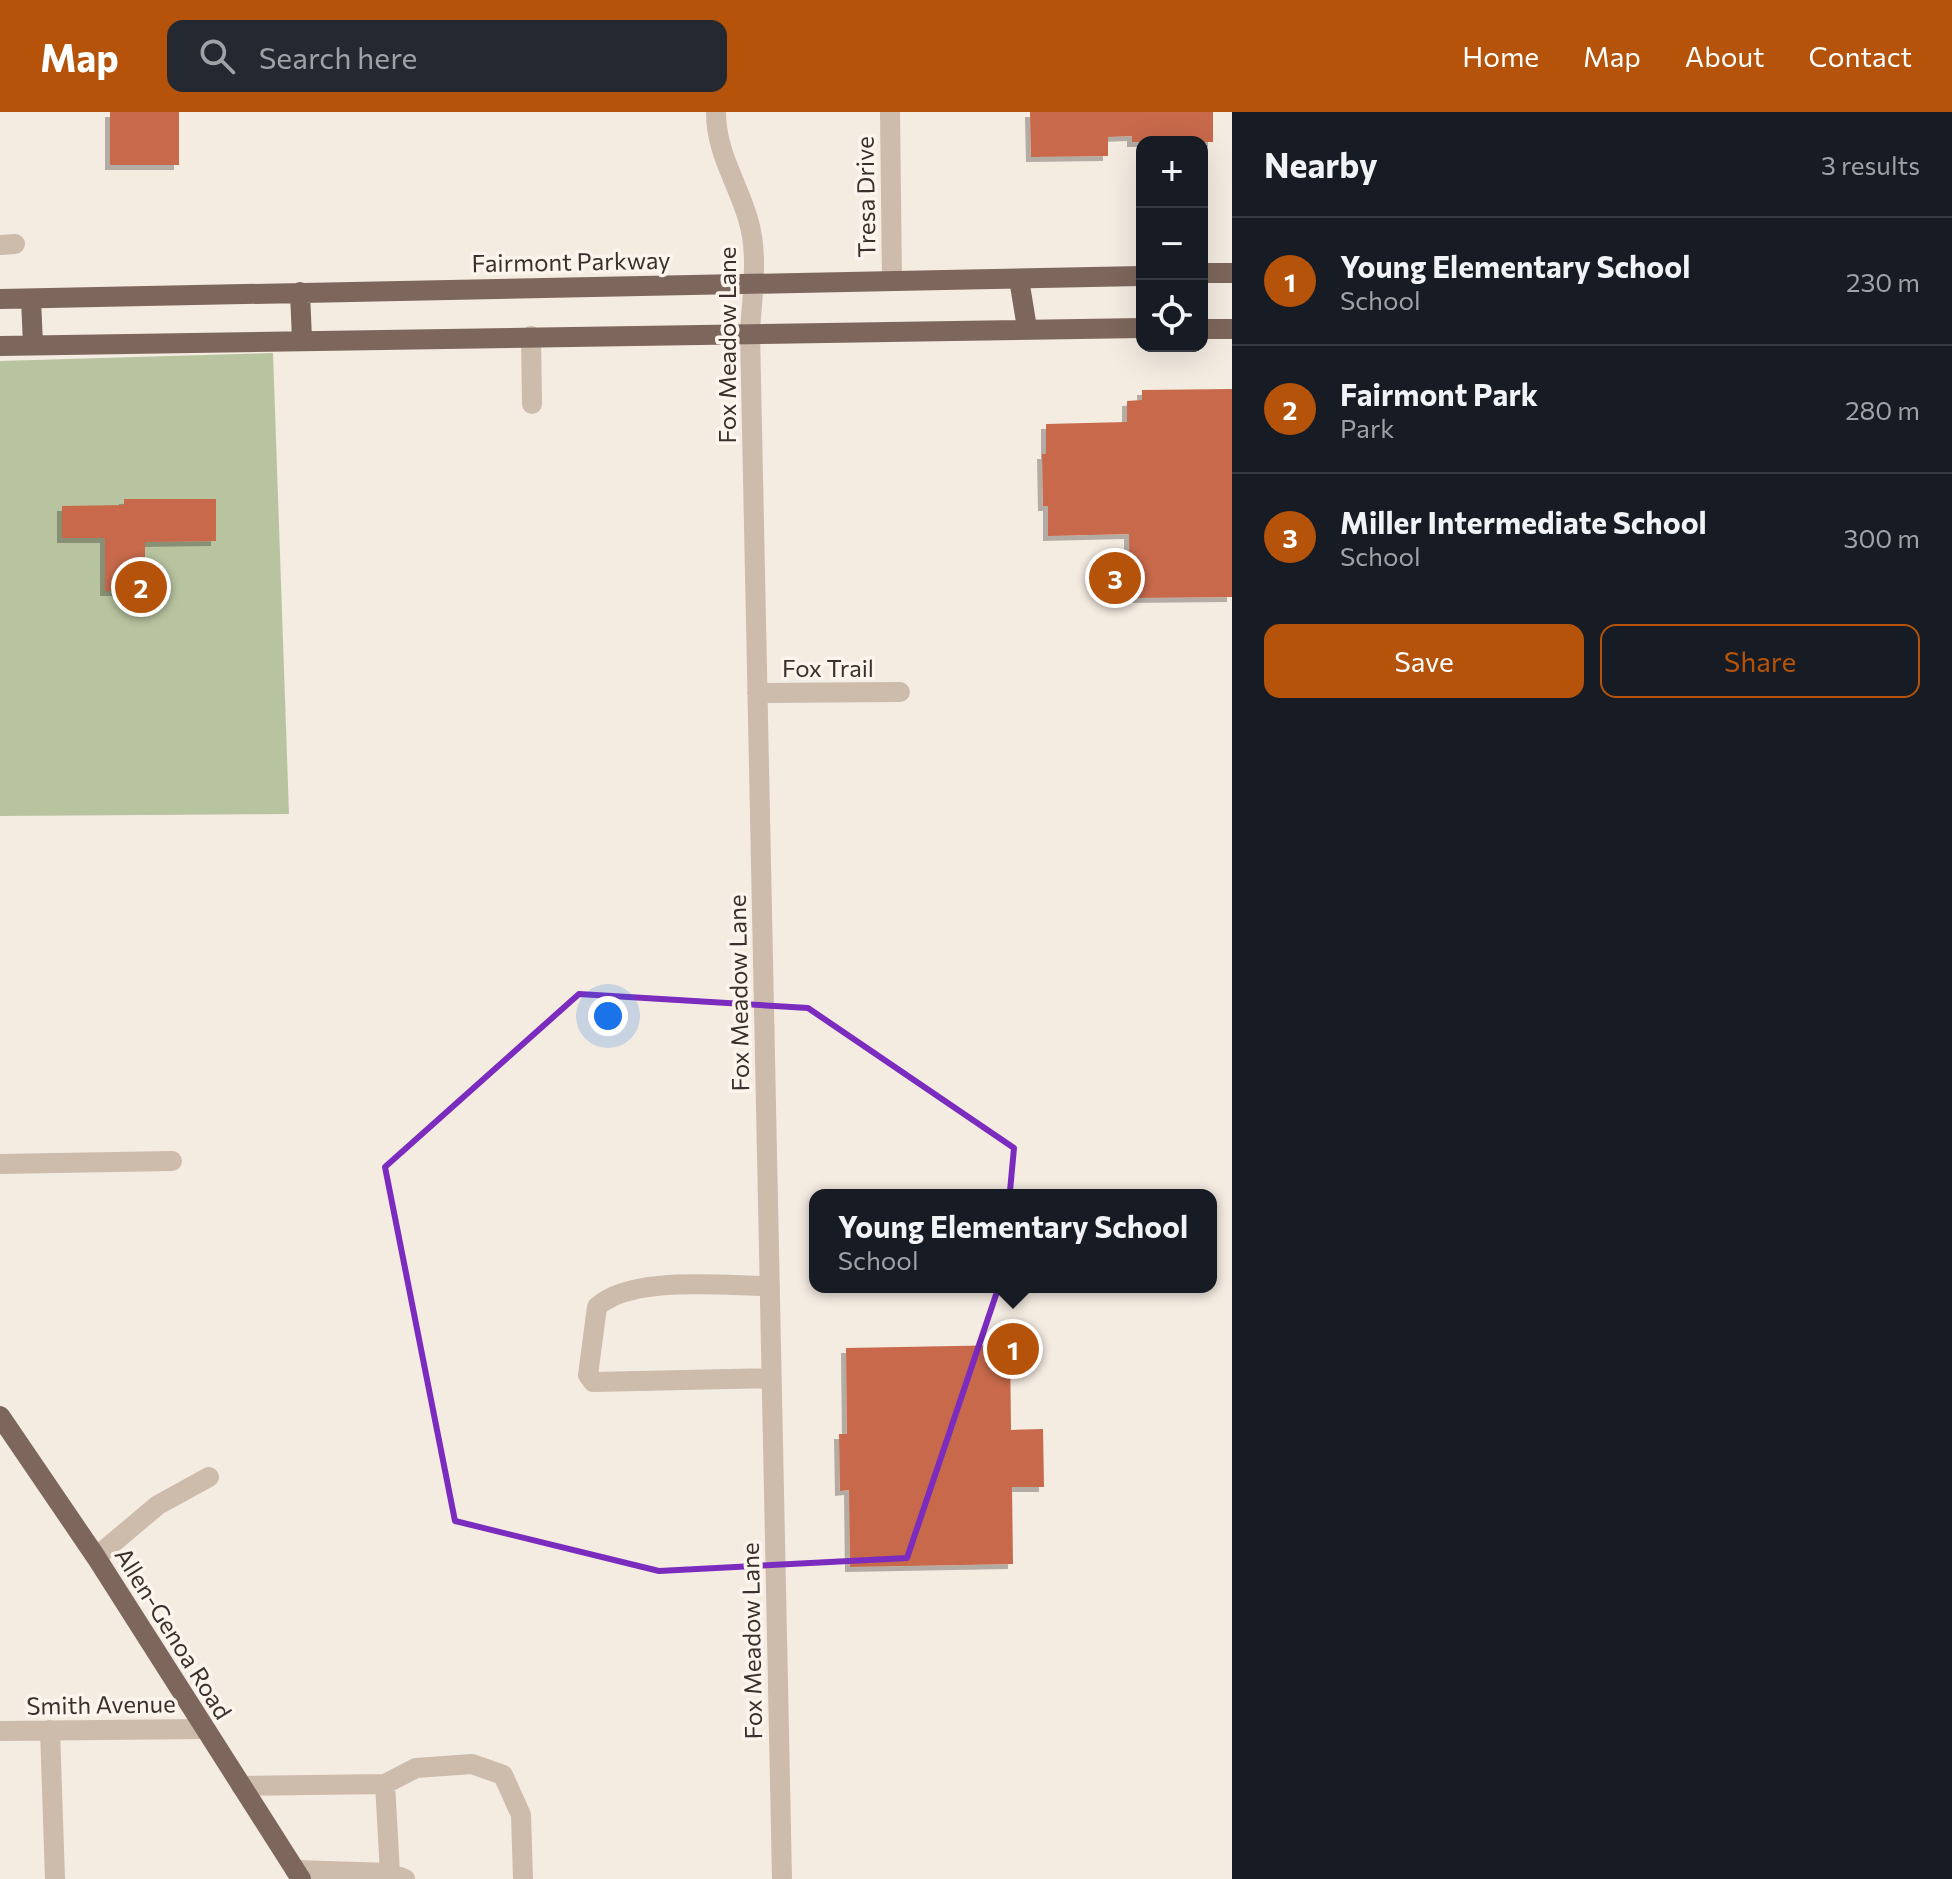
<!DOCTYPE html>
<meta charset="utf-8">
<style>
:root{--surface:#171b24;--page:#242831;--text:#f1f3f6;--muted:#9ea1a6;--line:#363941;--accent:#b45309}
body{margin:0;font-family:Commissioner,sans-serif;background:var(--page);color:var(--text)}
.controls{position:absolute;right:24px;top:24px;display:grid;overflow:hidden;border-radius:16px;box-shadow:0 8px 32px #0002}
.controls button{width:72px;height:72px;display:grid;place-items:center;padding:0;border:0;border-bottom:2px solid var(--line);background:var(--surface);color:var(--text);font:40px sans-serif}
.you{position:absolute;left:608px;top:904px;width:28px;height:28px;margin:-20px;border:6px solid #fff;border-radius:50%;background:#1a73e8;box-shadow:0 0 0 12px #1a73e833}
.badge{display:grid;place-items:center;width:52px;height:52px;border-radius:50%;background:var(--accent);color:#fff;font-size:26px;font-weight:700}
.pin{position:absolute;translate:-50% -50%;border:4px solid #fff;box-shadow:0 2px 8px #0006}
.popup{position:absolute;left:809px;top:1077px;width:408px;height:104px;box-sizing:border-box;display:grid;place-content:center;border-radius:16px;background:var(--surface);filter:drop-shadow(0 2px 6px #0005);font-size:26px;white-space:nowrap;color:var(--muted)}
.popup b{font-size:30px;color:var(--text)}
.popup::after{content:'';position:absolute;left:50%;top:100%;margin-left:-16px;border:16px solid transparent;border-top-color:var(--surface)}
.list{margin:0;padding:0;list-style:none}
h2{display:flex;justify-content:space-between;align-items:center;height:104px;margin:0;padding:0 32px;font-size:34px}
h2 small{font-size:26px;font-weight:400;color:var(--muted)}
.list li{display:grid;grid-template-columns:52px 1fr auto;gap:24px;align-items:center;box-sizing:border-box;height:128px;padding:0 32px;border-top:2px solid var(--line)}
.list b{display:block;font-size:30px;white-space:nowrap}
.list p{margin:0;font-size:26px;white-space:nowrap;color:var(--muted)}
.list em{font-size:26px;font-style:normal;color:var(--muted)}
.actions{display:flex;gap:16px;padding:24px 32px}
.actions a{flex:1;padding:18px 0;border:2px solid var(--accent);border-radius:16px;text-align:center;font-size:28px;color:var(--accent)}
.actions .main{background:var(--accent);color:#fff}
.icon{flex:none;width:44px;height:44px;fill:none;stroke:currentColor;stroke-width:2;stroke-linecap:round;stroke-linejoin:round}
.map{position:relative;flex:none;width:1232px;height:1767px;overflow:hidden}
header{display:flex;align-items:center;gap:48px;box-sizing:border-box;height:112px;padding:0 40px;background:var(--accent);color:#fff}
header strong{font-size:38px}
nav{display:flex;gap:44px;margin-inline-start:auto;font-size:28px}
.search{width:560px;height:72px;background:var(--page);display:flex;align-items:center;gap:20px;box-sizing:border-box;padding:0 28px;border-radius:16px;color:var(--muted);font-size:30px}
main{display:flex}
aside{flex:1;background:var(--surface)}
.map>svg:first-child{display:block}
</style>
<header>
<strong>Map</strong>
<div class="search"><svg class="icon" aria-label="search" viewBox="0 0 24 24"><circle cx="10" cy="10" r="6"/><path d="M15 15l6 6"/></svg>Search here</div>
<nav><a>Home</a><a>Map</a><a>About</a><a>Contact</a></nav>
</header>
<main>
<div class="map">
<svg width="1232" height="1767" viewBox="0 0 1232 1767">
<defs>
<filter id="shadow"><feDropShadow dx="-5" dy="5" stdDeviation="0" flood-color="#0004"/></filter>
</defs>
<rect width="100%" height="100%" fill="#f4ebe1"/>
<!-- green -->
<path fill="#b8c4a0" d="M273,241L289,702L0,704V249Z"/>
<!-- building -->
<path fill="#c8694b" filter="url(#shadow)" d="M110,0H179V53H110Z
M1030,0H1213V30H1132V24L1108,25V44L1031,45Z
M1232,277V485L1130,486L1129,422L1048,424V394H1043L1042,342H1046V312L1127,310V289L1142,288V278Z
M124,387H216V429L145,430V479H105V426H62V394L124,393Z
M1010,1233L1011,1318L1043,1317L1044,1375H1012L1013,1452L850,1455L849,1378L840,1379L839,1322H847L846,1236Z"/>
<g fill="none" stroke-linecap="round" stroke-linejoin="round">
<!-- minor -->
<path stroke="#cdbbac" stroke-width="20" d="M716,0C716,41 737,69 748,107C759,142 752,184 750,220L782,1767
M890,0L892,169
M0,133L15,132
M531,224L532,292
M757,581L900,580
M0,1052L172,1049
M770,1174C725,1174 630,1163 597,1195L588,1263L593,1270L771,1266
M96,1445L158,1393L209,1365
M50,1618L55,1767
M0,1619L203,1617
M385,1672L390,1761
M241,1674L385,1672L416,1656L472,1652L503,1663L521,1703L523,1767
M295,1758L390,1761L405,1767"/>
<!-- major -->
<path stroke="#7d675c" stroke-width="20" d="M1202,161H1232
M1019,167L1027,216
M300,180L302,228
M0,187L1142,164
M31,187L33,233
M1202,217H1232
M0,234L1142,216
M0,1304L96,1445L301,1767"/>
</g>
<!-- marked area -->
<path fill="none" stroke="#7b2cbf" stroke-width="6" stroke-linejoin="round" d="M579,882L808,896L1014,1036L1002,1165L907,1446L659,1459L455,1409L385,1055Z"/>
<g text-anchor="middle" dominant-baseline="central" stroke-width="7" stroke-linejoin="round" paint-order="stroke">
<!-- street labels -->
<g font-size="24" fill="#3b302b" stroke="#fbf5ee">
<text transform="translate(865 85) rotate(-91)">Tresa Drive</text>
<text transform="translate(571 149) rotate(-1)">Fairmont Parkway</text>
<text transform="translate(726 233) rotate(-90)">Fox Meadow Lane</text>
<text x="828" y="555">Fox Trail</text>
<text transform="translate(738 881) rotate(-91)">Fox Meadow Lane</text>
<text transform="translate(174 1521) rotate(58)">Allen-Genoa Road</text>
<text transform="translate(751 1529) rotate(-91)">Fox Meadow Lane</text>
<text transform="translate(101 1592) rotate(-1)">Smith Avenue</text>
</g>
</g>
</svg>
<div class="controls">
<button>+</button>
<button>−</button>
<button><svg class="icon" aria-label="locate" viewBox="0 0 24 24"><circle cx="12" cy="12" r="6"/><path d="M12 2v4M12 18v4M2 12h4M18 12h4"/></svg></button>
</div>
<div class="you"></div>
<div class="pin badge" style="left:1013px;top:1237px">1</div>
<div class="popup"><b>Young Elementary School</b>School</div>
<div class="pin badge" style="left:141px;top:475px">2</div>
<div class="pin badge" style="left:1115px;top:466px">3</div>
</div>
<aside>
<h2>Nearby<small>3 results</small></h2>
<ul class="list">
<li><span class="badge">1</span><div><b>Young Elementary School</b><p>School</p></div><em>230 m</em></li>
<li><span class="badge">2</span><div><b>Fairmont Park</b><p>Park</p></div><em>280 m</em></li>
<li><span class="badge">3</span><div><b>Miller Intermediate School</b><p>School</p></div><em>300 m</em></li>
</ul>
<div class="actions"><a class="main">Save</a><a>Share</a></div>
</aside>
</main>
